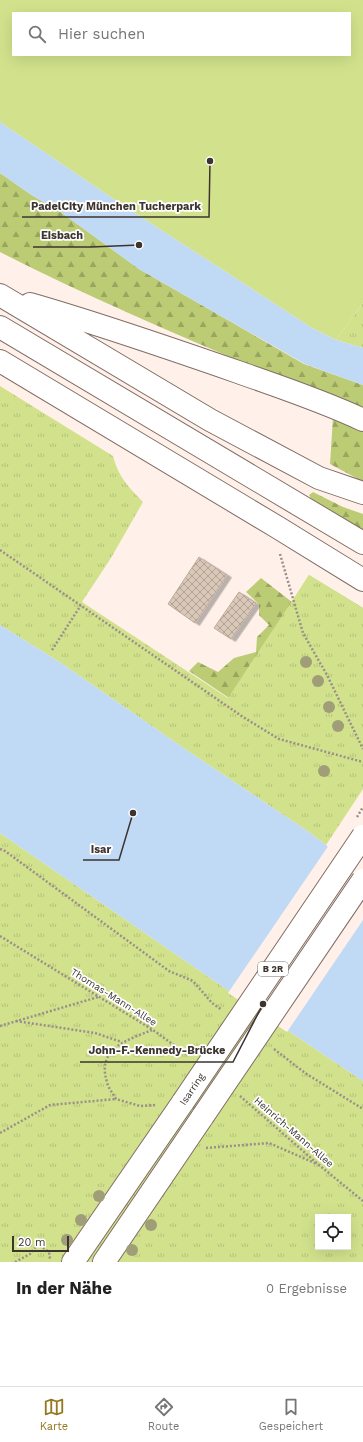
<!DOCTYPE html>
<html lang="de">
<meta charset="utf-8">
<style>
:root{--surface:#fff;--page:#f6f6f6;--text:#222;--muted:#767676;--line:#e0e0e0;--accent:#96771f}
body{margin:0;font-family:"Work Sans",sans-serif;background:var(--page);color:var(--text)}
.controls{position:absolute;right:12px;bottom:12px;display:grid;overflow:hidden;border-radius:0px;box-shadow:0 4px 16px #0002}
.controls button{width:36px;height:36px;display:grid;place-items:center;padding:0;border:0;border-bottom:1px solid var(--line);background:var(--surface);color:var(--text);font:20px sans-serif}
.scale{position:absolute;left:12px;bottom:10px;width:57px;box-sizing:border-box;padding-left:4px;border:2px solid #3d3430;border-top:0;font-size:11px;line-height:14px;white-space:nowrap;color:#3d3430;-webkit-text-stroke:3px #fff;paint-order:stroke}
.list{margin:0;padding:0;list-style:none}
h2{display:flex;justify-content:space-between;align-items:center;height:52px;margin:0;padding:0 16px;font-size:17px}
h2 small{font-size:13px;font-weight:400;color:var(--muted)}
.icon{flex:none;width:22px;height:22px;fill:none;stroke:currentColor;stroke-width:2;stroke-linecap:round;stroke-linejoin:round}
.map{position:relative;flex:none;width:363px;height:1262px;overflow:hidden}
.search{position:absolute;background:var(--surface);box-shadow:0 4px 16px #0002;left:12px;right:12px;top:12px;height:44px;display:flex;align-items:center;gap:10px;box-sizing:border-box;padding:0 14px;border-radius:0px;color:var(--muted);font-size:15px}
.sheet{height:124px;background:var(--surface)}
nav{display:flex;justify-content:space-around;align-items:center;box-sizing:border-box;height:56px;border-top:1px solid var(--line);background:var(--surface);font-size:11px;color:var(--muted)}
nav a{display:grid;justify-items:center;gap:2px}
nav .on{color:var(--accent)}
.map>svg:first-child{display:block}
</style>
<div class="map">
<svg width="363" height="1262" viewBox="0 0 363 1262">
<defs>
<pattern id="forest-firs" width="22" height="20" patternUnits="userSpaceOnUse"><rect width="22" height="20" fill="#bccc74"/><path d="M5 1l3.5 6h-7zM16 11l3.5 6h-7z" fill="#9aa660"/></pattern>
<pattern id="park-tufts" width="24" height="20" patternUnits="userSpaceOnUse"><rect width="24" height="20" fill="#d2e28c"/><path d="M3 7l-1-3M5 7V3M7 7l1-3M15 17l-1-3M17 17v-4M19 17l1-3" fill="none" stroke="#b5c279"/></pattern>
<pattern id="building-cross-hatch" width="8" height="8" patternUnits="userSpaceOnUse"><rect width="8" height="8" fill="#d9c7b8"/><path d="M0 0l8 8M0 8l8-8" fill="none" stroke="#b1a296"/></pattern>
<filter id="shadow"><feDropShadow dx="4.5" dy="2.5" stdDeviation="0" flood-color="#0004"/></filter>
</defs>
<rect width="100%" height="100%" fill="#fff1ea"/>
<!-- grass -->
<path fill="#d2e28c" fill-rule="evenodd" d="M0,0H363V303L336,340L312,328L115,200L0,122ZM13,13H350V55H13Z"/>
<!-- forest -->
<path fill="url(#forest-firs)" d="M0,173L30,194L62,213L139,269L304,364L363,385V480H360L330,464L334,401C222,353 109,308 0,252Z
M313,492L343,507L363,514V532L314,504L309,495Z
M309,575L363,608L229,698L189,671L198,662L218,672L234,658L256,652L257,637L269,625L259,615V604L246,592L261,578L292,602Z"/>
<!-- park -->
<path fill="url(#park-tufts)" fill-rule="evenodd" d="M363,303V348L336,340Z
M0,386L113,456C119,478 128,486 143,502L111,558L82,602L228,698L309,575L363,608V789L326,845L306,830L182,747L61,663L0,625Z
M0,833L226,989L363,1081V1262H0ZM318,1217H348V1247H318Z"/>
<!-- water -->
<path fill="#c0d9f4" d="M0,122L115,200L312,328L336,340L363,348V385L305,364L139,269L62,213L30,194L0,173Z
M0,625L61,663L182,747L306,830L326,845L363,880V1081L226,989L0,833Z"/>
<!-- pier -->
<path fill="#fff1ea" d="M329,845L363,877V920L287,1032L228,993Z"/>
<!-- building -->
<path fill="url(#building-cross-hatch)" stroke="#beac9d" filter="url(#shadow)" d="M199,557L227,575L195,623L168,604Z
M239,592L256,603L231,639L214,628Z"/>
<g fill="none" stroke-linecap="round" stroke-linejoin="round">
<!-- highway casing -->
<g stroke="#816d63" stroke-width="24">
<path id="highway" d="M0,295L210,420L319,478L363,493
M30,304C100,324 169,348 238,372C280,387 323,401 363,420
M0,327L363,543
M0,361L277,527L363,580
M73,1262L183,1102
M104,1262L203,1116"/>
</g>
<!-- path -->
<path stroke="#9b8f8a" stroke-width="2.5" stroke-dasharray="2 2" stroke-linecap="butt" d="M0,550L243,717L279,739L363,762
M280,554L303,633L327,675L363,749
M52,650L81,605
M0,849L5,851L169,971L193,981L212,1003L222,1010
M0,936L153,1030L189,1056
M16,1021L95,1033L122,1042
M0,1026L98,997
M152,1030C128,1040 96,1048 107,1082C108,1088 113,1093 116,1099L140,1106L157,1105
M274,1049L305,1073L363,1109
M240,1096L319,1165L363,1201
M0,1133L50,1105L116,1099
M206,1148L269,1143L317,1164
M15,1262L30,1254L38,1244L49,1252L50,1259"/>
<!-- highway -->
<use href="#highway" stroke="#fff" stroke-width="22"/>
<!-- highway-bridge casing -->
<g stroke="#816d63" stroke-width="24" stroke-linecap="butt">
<path id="highway-bridge" d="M183,1102L363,836
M203,1116L363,880"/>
</g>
<!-- path-bridge -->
<path stroke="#9b8f8a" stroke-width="2.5" stroke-dasharray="2 2" stroke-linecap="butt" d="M357,817L363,807"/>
<!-- highway-bridge -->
<use href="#highway-bridge" stroke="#fff" stroke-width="22"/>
</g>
<!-- trees -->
<g fill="#9f9e78">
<circle cx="306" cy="662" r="6"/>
<circle cx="318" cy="681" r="6"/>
<circle cx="329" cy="707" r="6"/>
<circle cx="338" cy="726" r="6"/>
<circle cx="324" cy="771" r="6"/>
<circle cx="99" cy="1196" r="6"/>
<circle cx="81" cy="1220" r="6"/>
<circle cx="151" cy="1225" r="6"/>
<circle cx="67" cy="1240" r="6"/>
<circle cx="132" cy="1250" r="6"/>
</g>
<g text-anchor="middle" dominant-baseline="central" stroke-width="3.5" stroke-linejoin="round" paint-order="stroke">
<!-- shield labels -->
<rect fill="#fff" stroke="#77716e" stroke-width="1" x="258" y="962" width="30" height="14" rx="3"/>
<g font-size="9" font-weight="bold" fill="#3d3430">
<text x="273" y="969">B 2R</text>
</g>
<!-- street labels -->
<g font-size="10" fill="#3d3430" stroke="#fff">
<text transform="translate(114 997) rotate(32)">Thomas-Mann-Allee</text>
<text transform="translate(192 1089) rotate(-56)">Isarring</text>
<text transform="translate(294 1132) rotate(41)">Heinrich-Mann-Allee</text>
</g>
</g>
<!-- callouts -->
<path fill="none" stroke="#3d3430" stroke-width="1.5" d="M210 161L209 217H22M139 245L91 247H33M133 813L119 860H83M263 1004L233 1062H80"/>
<g fill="#3d3430" stroke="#fff" stroke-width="1.5">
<circle cx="210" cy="161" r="4"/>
<circle cx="139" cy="245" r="4"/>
<circle cx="133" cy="813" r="4"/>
<circle cx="263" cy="1004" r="4"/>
</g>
<g font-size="11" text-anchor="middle" font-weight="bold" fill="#3d3430" stroke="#fff" stroke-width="3.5" stroke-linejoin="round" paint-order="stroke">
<text x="116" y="210">PadelCity München Tucherpark</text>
<text x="62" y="239">Eisbach</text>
<text x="101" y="853">Isar</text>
<text x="157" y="1054">John-F.-Kennedy-Brücke</text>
</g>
</svg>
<div class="controls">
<button><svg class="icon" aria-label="locate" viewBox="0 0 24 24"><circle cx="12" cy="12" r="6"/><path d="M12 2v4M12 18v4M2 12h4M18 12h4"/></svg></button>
</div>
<div class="scale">20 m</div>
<div class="search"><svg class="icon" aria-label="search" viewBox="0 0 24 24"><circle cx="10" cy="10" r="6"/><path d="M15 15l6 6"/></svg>Hier suchen</div>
</div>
<section class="sheet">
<h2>In der Nähe<small>0 Ergebnisse</small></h2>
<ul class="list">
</ul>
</section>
<nav>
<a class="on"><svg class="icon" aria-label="map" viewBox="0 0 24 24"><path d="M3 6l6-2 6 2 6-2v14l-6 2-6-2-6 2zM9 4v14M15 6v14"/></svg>Karte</a>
<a><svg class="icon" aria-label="directions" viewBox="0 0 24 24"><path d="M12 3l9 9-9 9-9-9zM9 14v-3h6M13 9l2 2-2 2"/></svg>Route</a>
<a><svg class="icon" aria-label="saved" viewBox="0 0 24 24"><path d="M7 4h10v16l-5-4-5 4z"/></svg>Gespeichert</a>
</nav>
